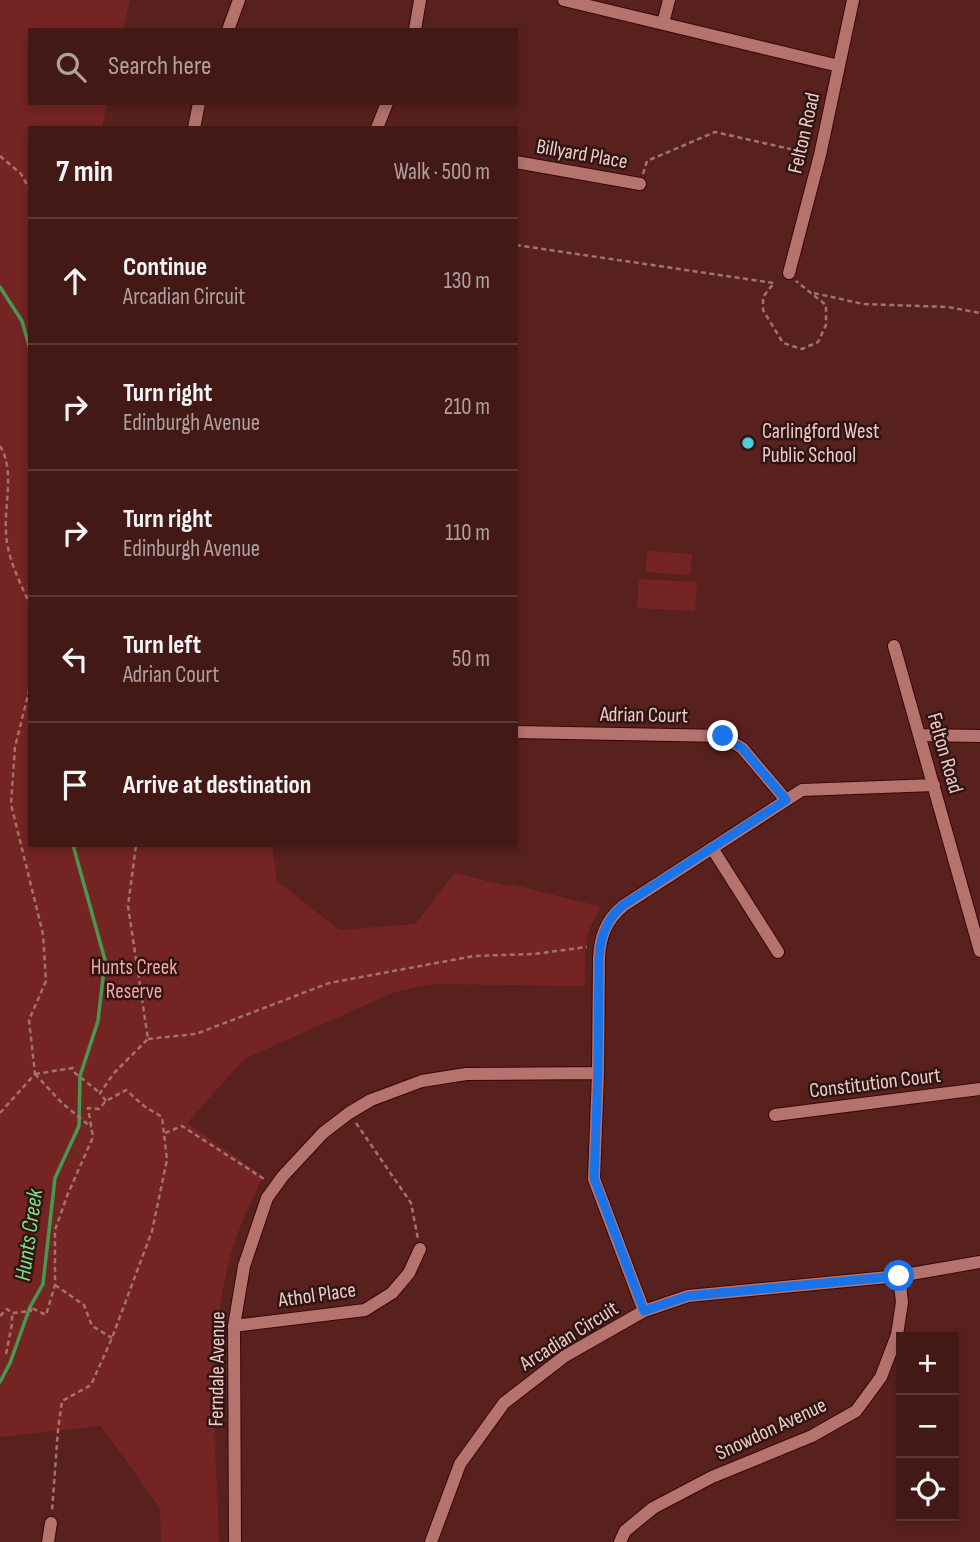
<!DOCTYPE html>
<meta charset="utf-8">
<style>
:root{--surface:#431916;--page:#4d2623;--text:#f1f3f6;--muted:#afa0a1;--line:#5b3835}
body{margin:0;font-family:"Sofia Sans Condensed",sans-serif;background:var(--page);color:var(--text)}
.controls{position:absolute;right:21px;bottom:21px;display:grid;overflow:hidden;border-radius:0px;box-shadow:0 4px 10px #0003}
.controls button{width:63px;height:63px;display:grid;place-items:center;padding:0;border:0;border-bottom:2px solid var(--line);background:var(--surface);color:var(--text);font:35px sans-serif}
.stop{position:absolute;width:21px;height:21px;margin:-16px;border:5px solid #1a73e8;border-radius:50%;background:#fff}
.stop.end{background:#1a73e8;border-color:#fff;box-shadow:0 2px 7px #0008}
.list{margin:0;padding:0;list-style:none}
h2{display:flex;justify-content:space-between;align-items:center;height:91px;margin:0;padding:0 28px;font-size:30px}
h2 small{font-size:23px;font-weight:400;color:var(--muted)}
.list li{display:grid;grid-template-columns:46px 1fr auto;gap:21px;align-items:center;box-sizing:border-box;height:126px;padding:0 28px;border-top:2px solid var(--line)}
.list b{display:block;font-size:26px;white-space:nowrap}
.list p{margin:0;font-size:23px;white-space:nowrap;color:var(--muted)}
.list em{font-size:23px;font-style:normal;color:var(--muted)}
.icon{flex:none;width:38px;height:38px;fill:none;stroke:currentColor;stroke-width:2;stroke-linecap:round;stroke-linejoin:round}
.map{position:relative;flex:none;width:980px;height:1542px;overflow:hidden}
.search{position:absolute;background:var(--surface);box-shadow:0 4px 10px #0003;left:28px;top:28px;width:490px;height:77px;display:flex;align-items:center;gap:18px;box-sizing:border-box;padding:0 24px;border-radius:0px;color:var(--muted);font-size:26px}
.panel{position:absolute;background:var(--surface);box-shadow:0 4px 10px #0003;left:28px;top:126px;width:490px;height:721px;border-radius:0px}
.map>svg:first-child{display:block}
</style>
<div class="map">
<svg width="980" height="1542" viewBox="0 0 980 1542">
<rect width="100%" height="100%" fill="#59211e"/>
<!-- green -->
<path fill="#742523" d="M0,0H130L123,30H30V103H107L102,128H30V845H272L277,881L339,930L415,924L455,873L510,887L511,884L601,907C582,938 585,950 585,986L434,984L395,992L244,1059L187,1123L263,1176C252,1200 240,1224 232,1250C205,1345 216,1445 219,1542H161L160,1508L101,1426L0,1437Z
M647,551L692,554L690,575L646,572Z
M639,579L697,582L695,611L637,608Z"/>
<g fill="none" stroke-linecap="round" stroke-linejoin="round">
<!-- stream -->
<path stroke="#489950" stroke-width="3.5" d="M0,287L22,321L30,349
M0,1382L10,1363L30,1307L43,1284L55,1178L79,1126L80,1076L98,1021L105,960L73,845"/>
<!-- street casing -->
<g stroke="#3b0507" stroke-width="14">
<path id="street" d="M564,0L839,66
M663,23L669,0
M228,30L239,0
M415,30L420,0
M194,128L199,103
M377,128L387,103
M516,162L640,184
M789,273L820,155L853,0
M894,646L980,951
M516,732L723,736L742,748L786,800
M921,735L980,736
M712,848L778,952
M775,1115L980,1089
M644,1311L594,1179L598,1073L599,958C600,937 606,920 623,906L802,790L934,785
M234,1326L365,1310L392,1293L409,1273L420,1249
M48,1542L51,1523
M235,1542L234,1326L244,1266L267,1198L283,1176L323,1133L349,1113L371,1100L422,1081L466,1074L598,1073
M431,1542L460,1464L504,1403L565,1356L644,1311L688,1296L899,1276L980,1262
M620,1542L625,1531L653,1508L712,1477L812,1436L856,1411L881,1377L897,1335L902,1302L899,1276"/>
</g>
<!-- path -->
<path stroke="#a1736f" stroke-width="2.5" stroke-dasharray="5 3.5" stroke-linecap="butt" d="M0,156L21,174L30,190
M643,174L647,161L715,132L808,153
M516,245L774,283L763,297V310L783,343L802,349L818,342L826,325V305L796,281
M814,293L863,304L948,307L980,313
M0,446C15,470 4,505 6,532C7,558 20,582 30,605
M148,1039L196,1034L329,983L474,956L534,954L587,947
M35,1074L62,1103L91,1127
M35,1074L73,1068L75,1073L100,1093
M106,1101L100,1093L114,1073L148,1039L128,906L136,845
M0,1113L35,1074L29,1020L46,981L43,934L11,804L15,747L30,687
M356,1123L411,1203L418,1239
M165,1133L182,1126L264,1179
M55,1285L84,1305L92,1326L112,1338
M0,1316L7,1309L12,1313L31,1311L30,1307L46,1315L55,1285V1230L67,1196L93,1137L88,1108L99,1109L106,1101L126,1090L144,1106L162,1117L167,1160L152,1231L112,1338L91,1385L62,1401L58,1430L52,1511
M6,1354L12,1324V1313"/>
<!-- street -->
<use href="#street" stroke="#b4736d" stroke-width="12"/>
</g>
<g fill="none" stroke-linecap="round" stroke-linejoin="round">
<!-- route -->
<path stroke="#1a73e8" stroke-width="9" d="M723,736L742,748L786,800L622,906C606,920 600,937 599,958L598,1073L594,1178L644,1311L688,1296L899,1276"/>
</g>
<!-- markers -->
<circle fill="#52cbd9" stroke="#2e1513" stroke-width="2.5" cx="748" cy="443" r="7"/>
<g text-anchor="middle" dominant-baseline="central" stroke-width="5" stroke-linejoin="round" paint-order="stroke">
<!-- street labels -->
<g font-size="21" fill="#efcbc7" stroke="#2e1513">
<text transform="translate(804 133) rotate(-77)">Felton Road</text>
<text transform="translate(582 154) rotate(10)">Billyard Place</text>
<text transform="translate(644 715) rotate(1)">Adrian Court</text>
<text transform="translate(945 753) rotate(74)">Felton Road</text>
<text transform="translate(875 1083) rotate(-7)">Constitution Court</text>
<text transform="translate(317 1295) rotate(-8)">Athol Place</text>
<text transform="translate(569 1336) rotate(-32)">Arcadian Circuit</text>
<text transform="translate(217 1369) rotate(-89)">Ferndale Avenue</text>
<text transform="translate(771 1429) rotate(-25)">Snowdon Avenue</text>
</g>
<!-- poi labels -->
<g font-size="21" fill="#efcbc7" stroke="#2e1513" text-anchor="start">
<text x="762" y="431">Carlingford West<tspan x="762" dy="24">Public School</tspan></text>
</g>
<!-- park labels -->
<g font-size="21" fill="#f8a79f" stroke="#2e1513">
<text x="134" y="967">Hunts Creek<tspan x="134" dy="24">Reserve</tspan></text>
</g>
<!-- water labels -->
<g font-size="23" font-style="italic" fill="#7de484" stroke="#2e1513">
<text transform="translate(29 1235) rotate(-82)">Hunts Creek</text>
</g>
</g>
</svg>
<div class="controls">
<button>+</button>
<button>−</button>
<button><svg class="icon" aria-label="locate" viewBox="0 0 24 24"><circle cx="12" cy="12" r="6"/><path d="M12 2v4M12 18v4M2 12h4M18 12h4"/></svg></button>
</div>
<div class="stop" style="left:899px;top:1276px"></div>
<div class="stop end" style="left:723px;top:736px"></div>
<div class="search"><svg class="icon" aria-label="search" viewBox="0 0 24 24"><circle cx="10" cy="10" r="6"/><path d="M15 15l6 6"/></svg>Search here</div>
<section class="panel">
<h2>7 min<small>Walk · 500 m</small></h2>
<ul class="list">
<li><svg class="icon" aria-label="ahead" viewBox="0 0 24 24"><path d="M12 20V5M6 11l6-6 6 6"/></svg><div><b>Continue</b><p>Arcadian Circuit</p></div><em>130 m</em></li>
<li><svg class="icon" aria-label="right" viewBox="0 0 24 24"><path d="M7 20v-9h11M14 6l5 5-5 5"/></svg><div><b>Turn right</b><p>Edinburgh Avenue</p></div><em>210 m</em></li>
<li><svg class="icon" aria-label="right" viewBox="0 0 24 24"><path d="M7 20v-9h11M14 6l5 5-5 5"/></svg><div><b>Turn right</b><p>Edinburgh Avenue</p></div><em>110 m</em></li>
<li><svg class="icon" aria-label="left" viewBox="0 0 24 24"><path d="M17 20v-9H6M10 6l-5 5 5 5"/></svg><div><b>Turn left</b><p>Adrian Court</p></div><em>50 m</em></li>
<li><svg class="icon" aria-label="arrive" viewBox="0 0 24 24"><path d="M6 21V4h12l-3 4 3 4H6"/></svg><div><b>Arrive at destination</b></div></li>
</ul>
</section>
</div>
